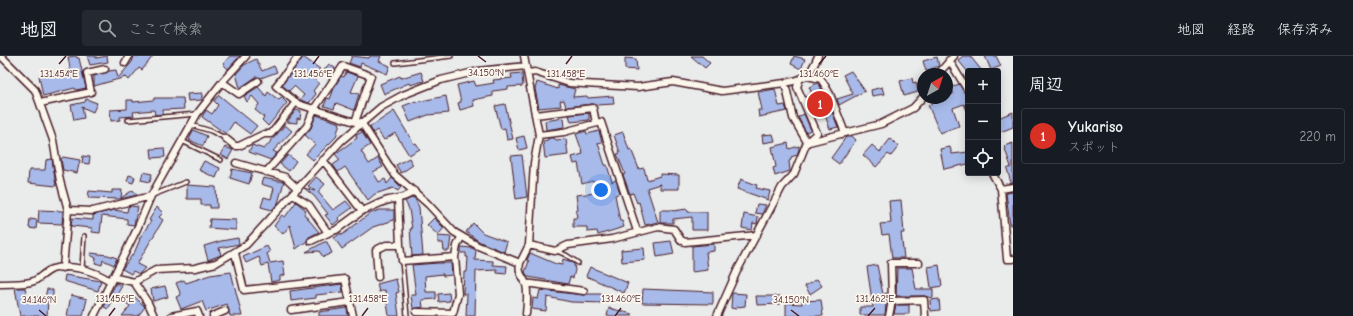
<!DOCTYPE html>
<html lang="ja">
<meta charset="utf-8">
<style>
:root{--surface:#171b24;--page:#242831;--text:#f1f3f6;--muted:#9ea1a6;--line:#363941;--accent:#d93025}
body{margin:0;font-family:"Comic Neue","Klee One",sans-serif;background:var(--page);color:var(--text)}
.controls{position:absolute;right:12px;top:12px;display:grid;overflow:hidden;border-radius:4px;box-shadow:0 2px 10px #0003}
.controls button{width:36px;height:36px;display:grid;place-items:center;padding:0;border:0;border-bottom:1px solid var(--line);background:var(--surface);color:var(--text);font:20px sans-serif}
.compass{position:absolute;left:917px;top:12px;width:36px;height:36px;border-radius:50%;background:var(--surface);box-shadow:0 2px 10px #0003;rotate:39deg}
.you{position:absolute;left:601px;top:134px;width:14px;height:14px;margin:-10px;border:3px solid #fff;border-radius:50%;background:#1a73e8;box-shadow:0 0 0 6px #1a73e833}
.badge{display:grid;place-items:center;width:26px;height:26px;border-radius:50%;background:var(--accent);color:#fff;font-size:13px;font-weight:700}
.pin{position:absolute;translate:-50% -50%;border:2px solid #fff;box-shadow:0 1px 4px #0006}
.list{margin:0;padding:0;list-style:none}
h2{display:flex;justify-content:space-between;align-items:center;height:52px;margin:0;padding:0 16px;font-size:17px}
h2 small{font-size:13px;font-weight:400;color:var(--muted)}
.list li{display:grid;grid-template-columns:26px 1fr auto;gap:12px;align-items:center;box-sizing:border-box;height:56px;margin:0 8px 8px;padding:0 8px;border:1px solid var(--line);border-radius:4px}
.list b{display:block;font-size:15px;white-space:nowrap}
.list p{margin:0;font-size:13px;white-space:nowrap;color:var(--muted)}
.list em{font-size:13px;font-style:normal;color:var(--muted)}
.icon{flex:none;width:22px;height:22px;fill:none;stroke:currentColor;stroke-width:2;stroke-linecap:round;stroke-linejoin:round}
.map{position:relative;flex:none;width:1013px;height:260px;overflow:hidden}
header{display:flex;align-items:center;gap:24px;box-sizing:border-box;height:56px;padding:0 20px;background:var(--surface);border-bottom:1px solid var(--line)}
header strong{font-size:19px}
nav{display:flex;gap:22px;margin-inline-start:auto;font-size:14px}
.search{width:280px;height:36px;background:var(--page);display:flex;align-items:center;gap:10px;box-sizing:border-box;padding:0 14px;border-radius:4px;color:var(--muted);font-size:15px}
main{display:flex}
aside{flex:1;background:var(--surface)}
.map>svg:first-child{display:block}
</style>
<header>
<strong>地図</strong>
<div class="search"><svg class="icon" aria-label="search" viewBox="0 0 24 24"><circle cx="10" cy="10" r="6"/><path d="M15 15l6 6"/></svg>ここで検索</div>
<nav><a>地図</a><a>経路</a><a>保存済み</a></nav>
</header>
<main>
<div class="map">
<svg width="1013" height="260" viewBox="0 0 1013 260">
<rect width="100%" height="100%" fill="#eaebeb"/>
<filter id="ink" filterUnits="userSpaceOnUse"><feTurbulence type="fractalNoise" baseFrequency=".025" numOctaves="2"/><feDisplacementMap in="SourceGraphic" scale="8" xChannelSelector="R" yChannelSelector="G"/><feConvolveMatrix kernelMatrix="1 2 1 2 8 2 1 2 1" color-interpolation-filters="sRGB"/></filter>
<g filter="url(#ink)">
<!-- building -->
<path fill="#a7bae9" stroke="#4a1f2b" d="M76,0L77,2H79L86,32L76,34L75,32L43,40L39,20L69,15L70,12L68,1Z
M87,0H96V2L107,0L108,6L90,9Z
M134,0H153L142,14L139,12L129,24L126,21L94,30V20L109,15L116,14L118,22L132,6Z
M230,0H240L228,13L223,8Z
M352,0L369,2L370,0H381L379,5L390,10L387,18L361,7L360,11L349,7Z
M691,0H702L710,7L705,12Z
M794,0L805,3L801,13L791,8Z
M963,0H970L982,15H967L958,4Z
M985,0H996L1001,10L991,14Z
M303,1L320,13L313,22L319,27L313,35L316,38L309,47L300,44L304,39L294,30L289,35L282,29Z
M937,1L939,10L926,15L923,5Z
M625,2L636,3L637,14L625,13Z
M256,3L262,15L274,10L277,16L261,22L256,21L240,32L236,18L244,9Z
M329,8L335,12L331,20L324,14Z
M851,15L865,35L839,49L837,43L853,38L843,19Z
M346,16L358,20L351,36L359,38L354,54L336,47L334,53L324,50L327,42L330,43L335,30L341,20L344,21Z
M421,16L424,25L410,29L409,27L384,38L380,28L400,20L401,22Z
M522,17L523,30L508,31V33L493,35V40L473,44L474,50L460,54L458,47L461,46L457,29L474,25L476,30L494,27L493,24L512,22L511,18Z
M912,22L913,27L916,26L918,36L904,40L900,25Z
M537,26L558,33V29L575,33L573,41L587,40L588,42L613,40L614,48L597,49L592,48L566,51L564,44L560,45L561,50L539,52L535,33Z
M818,27L826,40L838,71L830,73L822,51L812,55L809,48L815,45L809,31Z
M959,28L968,40V57L964,48L953,52L959,70L940,77L928,49L953,38L950,32Z
M258,31L266,40L268,36L279,44L281,41L287,47L268,70L262,64L264,61L255,54L259,48L252,40L247,46L244,40Z
M882,31L884,38L872,40L871,34Z
M775,33L779,50L785,49L787,55L759,61L758,54H762L758,36Z
M202,37V44L188,45L187,38Z
M219,39L257,70L250,78L234,66L226,78L202,61L206,54L212,58L218,49L214,45Z
M446,40L449,57L428,59L410,66L403,50L416,45V46Z
M154,42H183L184,53L163,54V58L155,59L154,54L133,56L134,60L120,61V64L111,65L110,54L127,53V44H133V46L154,44Z
M86,43L97,47L93,56L82,51L84,62L74,64L71,49L85,46Z
M505,48L513,83L507,84L505,72L501,73L495,50Z
M296,54L301,55L300,63L297,62V67L287,66Z
M394,55L414,88L416,87L420,93L409,99L395,77L384,84L377,74L373,77L370,71Z
M1013,56V71L998,77V62Z
M589,57V64L571,66L569,59Z
M804,58L811,74L806,76L798,61Z
M316,59L340,67L336,81L313,104L306,98L315,88L305,79L311,72Z
M563,62L564,71L546,74L545,65Z
M285,69L292,75L273,95L277,97L271,104L249,96L252,89L264,93Z
M193,74L207,80L203,90L189,84Z
M586,75L587,78L599,75L602,86L598,87L605,109H607L612,126L616,124L620,137L615,139L620,165H622L624,171L598,179L597,175L587,176V171H573V162H577L576,155L578,154L576,139L596,137L593,125L582,128L578,107L574,108L572,101L583,98L576,78Z
M362,76L370,89L361,95L369,108L378,102L383,111L373,116L379,126L385,123L387,128L392,122L401,131L398,135L393,132L375,138L368,144L345,111L338,116L333,109L340,104L335,98L357,82L356,79Z
M623,76L629,94L631,93L639,113L644,112L647,124L660,120V118L679,119V133H660V128L647,132L658,166L645,169L639,146L637,147L633,137L630,138L623,119L625,118L617,98L620,97L614,79Z
M773,78L775,85L763,87L762,79Z
M524,80L527,92L519,94L516,82Z
M852,80L856,84L839,108L831,102L846,81Z
M548,82H554L556,84L566,83L568,99L545,102L543,85L548,84Z
M890,83L899,90L891,100L888,98L876,111L863,99L872,89L880,96Z
M788,87L789,93L799,90V93L797,99L791,101V104L789,105L790,115L775,120L773,112L776,111L772,91Z
M1013,87V127H1011L1007,113L1011,111L1004,90Z
M225,91L233,94L228,103L221,99Z
M950,91L952,98L968,96V108L944,113L940,93Z
M164,92L165,101L152,102L151,93Z
M288,99L296,105L289,115L280,108Z
M522,99L527,141L516,143L511,100Z
M83,100L90,101L89,108L82,107Z
M63,101L80,104L77,117L63,114L61,103Z
M409,102L413,109L401,117L396,109Z
M52,103L56,130L28,127L29,114H45L46,104Z
M204,105L220,112L216,122L199,114Z
M232,113L252,117L249,128L230,122Z
M143,116L152,118L150,126L141,124Z
M129,119L135,121L133,127L127,125Z
M316,121L325,128L318,136L333,154L346,145L352,152L338,162L339,164L333,169L325,159L328,158L314,140L304,132L315,135L308,130Z
M263,122L284,126L278,147L272,154L261,151L264,141L271,143L274,132L261,128Z
M741,123L757,129L756,132L770,135L768,144L737,133Z
M187,129L216,131L217,152H210V149H201V143H187Z
M112,134H122L121,142L133,134L137,139L120,143L88,142L89,135L112,137Z
M1013,136V169H1010L1006,137Z
M414,141L419,151L423,199L412,200L410,173H412L409,153L405,145Z
M901,144L904,177H901L904,202H892L889,178L882,179L880,168L891,167L889,145Z
M296,146L306,154L304,158L319,176L309,181L307,185L296,193L290,169L283,178L274,170L282,159L285,161Z
M757,148L766,149L762,158L755,157Z
M131,150L138,151L134,169L127,168V163L102,160L100,177L92,176V172L71,170L72,162L93,164V159L114,154L127,156L128,151Z
M157,151L163,157L159,161L163,164L137,208L145,212L139,218L133,215L131,218L122,213L135,195L140,183H139L151,165L149,164Z
M687,153L688,156H707V174H692V161L673,163V167H660V154H673V155Z
M39,154L63,155L62,168L38,167Z
M379,154H394V164L373,171L342,193L334,182L341,177L342,179L369,158Z
M744,158L758,161L757,168L753,167L752,174L742,172Z
M434,162L444,172L438,179L427,169Z
M30,163L37,164L36,173L29,172Z
M210,163L236,164V174L209,172Z
M473,167L483,177L507,186L504,196L480,186L466,176Z
M438,180L451,181L449,195H444L443,187H438Z
M238,182L239,188L219,192L221,199L208,204L204,190L221,185Z
M671,185L674,198L657,201L655,187Z
M324,186H327L332,197L323,201L319,195L306,196Z
M714,188V195L706,196L708,214L692,216V190Z
M267,190L270,196L267,197L270,207L283,205L285,219L280,220V224L271,226L268,208L262,210L259,201L246,207L243,201Z
M461,191L472,192L476,194L475,204L493,205V209L507,210L506,218L497,217V214L476,215L475,260H466L467,238H463L464,216H467L468,201H466V197H461Z
M644,192L645,204L622,206L621,194Z
M91,197L108,199L117,202L114,209L103,204L102,209L95,207L96,202L90,199Z
M530,197L556,208L562,209L563,203L569,205L574,208L575,214L573,222L570,221L568,228L528,221L525,216L529,205L527,204Z
M438,207H451L452,219L443,220V218L425,220L426,236H436V243L422,244L423,251L413,253L411,239H416L412,209Z
M877,209L883,238L887,237L885,259H860V251H873L867,211Z
M939,209L942,230L931,232L928,211Z
M590,211L628,227L624,237L586,220Z
M897,212H912L916,233H933V242L924,240H896Z
M231,216L242,260H230L227,248L206,255L202,245L181,253L176,241L181,239L176,227L184,224L186,227L210,219Z
M65,219L101,225L98,235L64,225Z
M396,223L399,236L396,237L399,260H389L385,234L379,236L377,228Z
M817,223L822,230L810,238L805,230Z
M116,227L122,230L108,253L104,251Z
M342,228L343,236L316,239V242L291,245L290,235Z
M165,230L168,241L153,245L151,233Z
M15,232H25L27,241H45L47,233L53,234V245L48,244L47,260H20Z
M643,233L713,236V248L642,247Z
M540,234L583,239L588,238H604V247L571,246L547,241L546,255L532,253L533,242L538,243Z
M449,237L450,245L439,246L438,238Z
M732,237L746,238L745,250L737,251L736,253L731,252Z
M71,239L87,243L83,260H67Z
M133,239L145,251L138,260H122L130,250L126,247Z
M756,240H781V248L757,249Z
M939,243L940,254L931,255L930,244Z
M821,244L823,260H786V247L802,248V245Z
M896,249H909V258H894Z
M347,252L348,260H319V256Z
M609,252L632,258V260H607Z"/>
<g fill="none" stroke-linecap="round" stroke-linejoin="round">
<!-- service casing -->
<g stroke="#4a1f2b" stroke-width="6">
<path id="service" d="M395,7L451,0
M128,64L197,58
M191,69L211,75L225,82
M182,85L221,104
M153,139L186,126
M557,195L566,199L578,207
M402,205L407,260
M82,213L84,180"/>
</g>
<!-- minor casing -->
<g stroke="#4a1f2b" stroke-width="9">
<path id="minor" d="M1,0L35,34L53,84L60,125L68,154L93,155L151,140
M299,0L276,30L298,48L358,67
M949,4L968,35
M125,7L129,0
M528,17L535,16L569,27L584,28L638,31L673,26L722,35L785,27
M938,18L954,0
M807,20L821,23L830,38L845,77
M222,26L239,38L258,25
M40,47L91,36L87,17L105,13
M535,59L593,52L596,67
M361,66L395,119L428,148L454,176L478,190L520,207L529,189L534,107L539,79L524,0
M539,79L564,76L601,66L637,175
M225,82L235,90H239L264,78H271L296,46
M807,86L793,62L785,27C806,23 810,20 818,0
M809,86L881,68L913,52L923,41
M323,104L362,155L336,174L328,177
M236,107L285,121L298,133
M266,116L307,70L314,53L343,10L371,20L355,66
M992,117L1001,133L1007,203H1013
M1001,133L1013,131
M293,139L309,149L328,177L311,185
M362,155C371,152 380,146 389,144C399,142 406,142 414,135
M400,189L402,205L455,201L457,190L461,181
M529,189L555,195L568,189L612,183L658,171L674,173L681,184L685,186L757,179
M235,197L244,234L345,223L353,260
M520,207C518,219 523,219 526,228C528,237 527,249 526,258
M63,212L68,154
M112,221L134,226L148,247L154,260
M378,221L376,194L386,189H400L398,143
M134,226L156,214L195,212L216,207L246,189L341,85L381,51L403,39L441,24L478,15L526,10
M525,227L584,235
M0,228C10,227 24,229 34,225C40,222 45,216 52,213C70,207 95,215 110,225
M892,245L924,244L925,260
M291,254L350,246
M416,256L453,257L458,238L455,201
M94,260L137,173L151,140L197,58L222,26L246,0
M171,260L197,255L199,260
M213,260L225,255
M717,260L737,215L782,131L794,118L807,86L817,77L797,31L799,25
M889,260L892,245L891,207H919"/>
</g>
<!-- service -->
<use href="#service" stroke="#fbf7ec" stroke-width="3"/>
<!-- minor -->
<use href="#minor" stroke="#fbf7ec" stroke-width="6"/>
</g>
</g>
<!-- ticks -->
<path fill="none" stroke="#4a1f2b" stroke-width="1.5" d="M478,0L486,6M59,8L66,0M313,8L319,0M566,8L572,0M819,8L826,0M39,254L46,260M791,254L799,260M109,260L115,252M362,260L368,252M615,260L621,252M868,260L875,252"/>
<g font-size="10" text-anchor="middle" fill="#4a1f2b" stroke="#fbf7ec" stroke-width="3.5" stroke-linejoin="round" paint-order="stroke">
<text x="486" y="20">34.150°N</text>
<text x="59" y="21">131.454°E</text>
<text x="313" y="21">131.456°E</text>
<text x="566" y="21">131.458°E</text>
<text x="819" y="21">131.460°E</text>
<text x="115" y="246">131.456°E</text>
<text x="368" y="246">131.458°E</text>
<text x="621" y="246">131.460°E</text>
<text x="875" y="246">131.462°E</text>
<text x="39" y="247">34.146°N</text>
<text x="791" y="247">34.150°N</text>
</g>
</svg>
<div class="controls">
<button>+</button>
<button>−</button>
<button><svg class="icon" aria-label="locate" viewBox="0 0 24 24"><circle cx="12" cy="12" r="6"/><path d="M12 2v4M12 18v4M2 12h4M18 12h4"/></svg></button>
</div>
<svg class="compass" viewBox="-18 -18 36 36"><path d="M0-13l5 13h-10z" fill="#e53935"/><path d="M0 13l5-13h-10z" fill="#9ea1a6"/></svg>
<div class="you"></div>
<div class="pin badge" style="left:820px;top:48px">1</div>
</div>
<aside>
<h2>周辺<small></small></h2>
<ul class="list">
<li><span class="badge">1</span><div><b>Yukariso</b><p>スポット</p></div><em>220 m</em></li>
</ul>
</aside>
</main>
